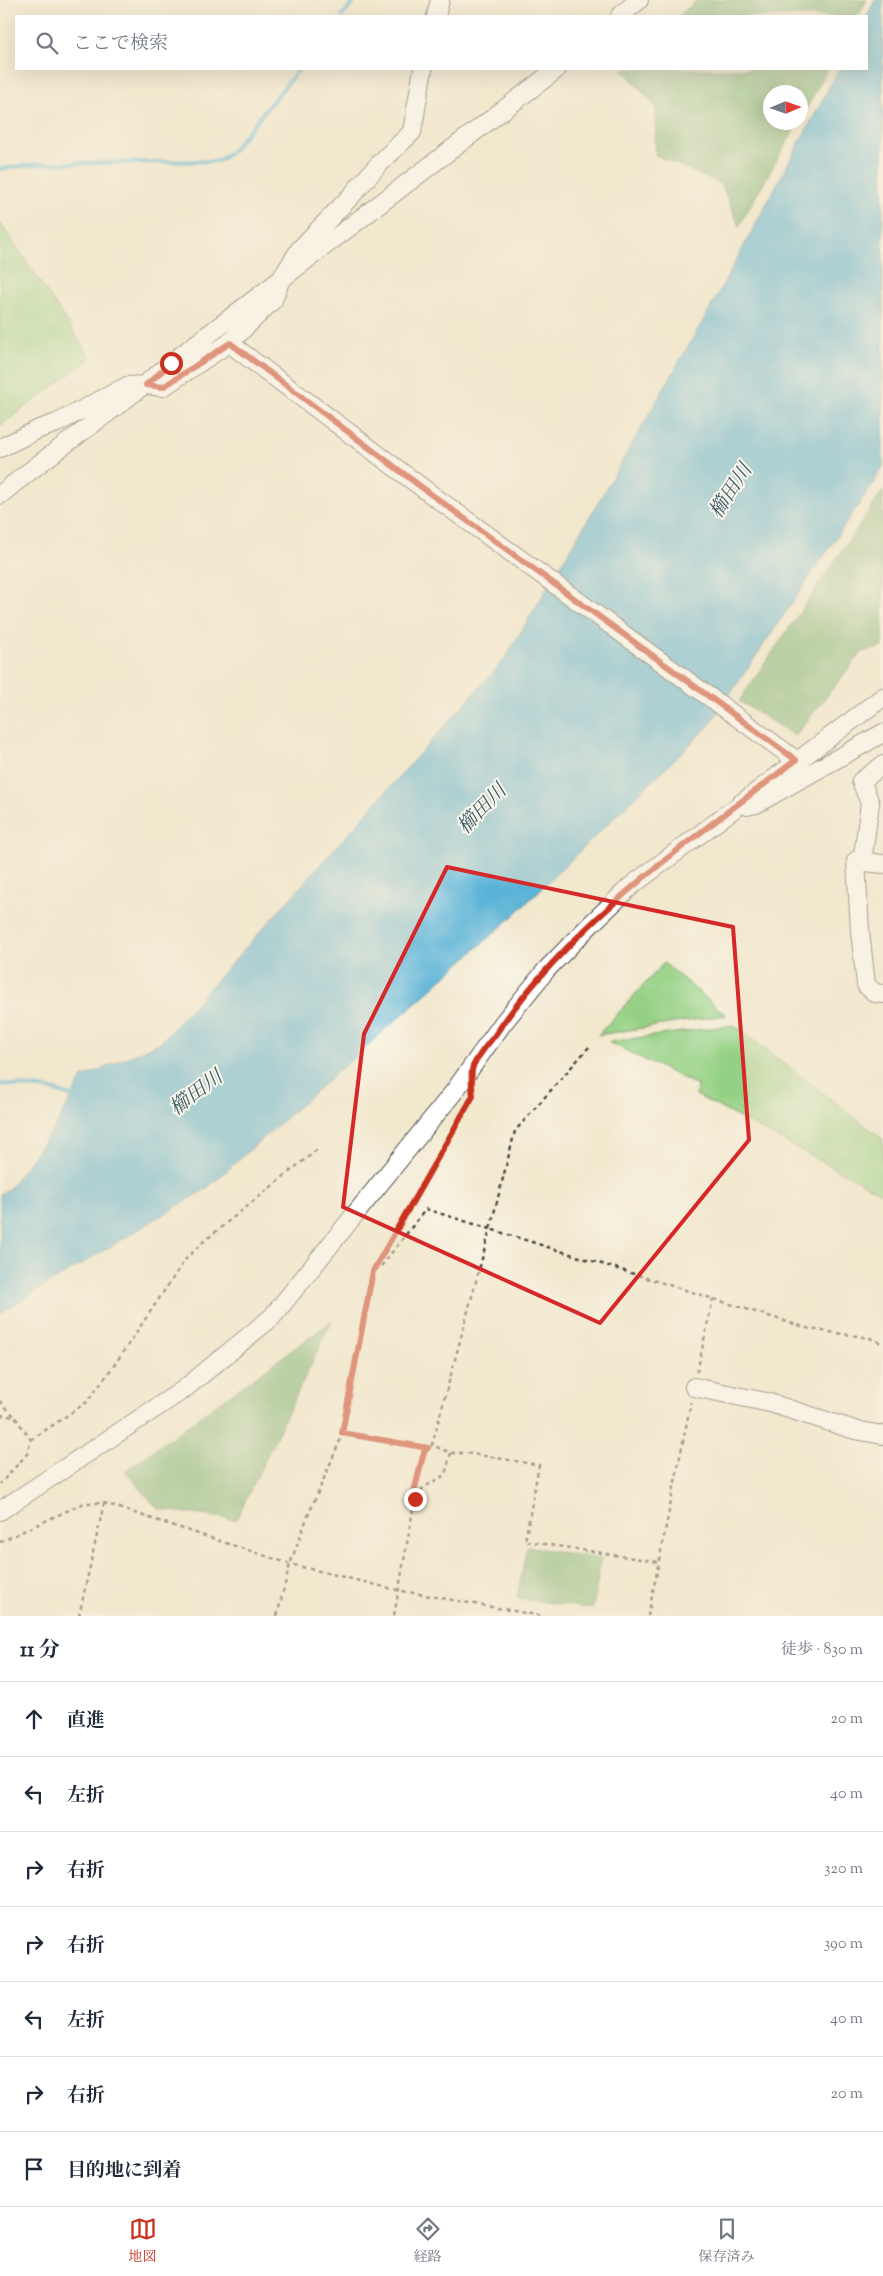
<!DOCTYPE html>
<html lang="ja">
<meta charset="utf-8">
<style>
:root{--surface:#fff;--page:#f2f2f3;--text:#1f2937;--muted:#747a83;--line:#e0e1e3;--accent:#c8321e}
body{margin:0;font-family:"Sorts Mill Goudy","Noto Serif JP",serif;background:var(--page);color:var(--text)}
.compass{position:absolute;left:763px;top:85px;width:45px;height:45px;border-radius:50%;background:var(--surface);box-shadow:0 5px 20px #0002;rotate:88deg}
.stop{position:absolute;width:15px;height:15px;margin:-11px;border:4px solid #c8321e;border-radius:50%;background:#fff}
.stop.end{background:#c8321e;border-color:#fff;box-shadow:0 1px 5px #0008}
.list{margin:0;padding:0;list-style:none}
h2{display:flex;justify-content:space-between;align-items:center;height:65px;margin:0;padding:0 20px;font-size:21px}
h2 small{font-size:16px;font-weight:400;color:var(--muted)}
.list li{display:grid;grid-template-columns:32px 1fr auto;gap:15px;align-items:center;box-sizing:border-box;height:75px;padding:0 20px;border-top:1px solid var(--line)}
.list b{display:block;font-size:19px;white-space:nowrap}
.list em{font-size:16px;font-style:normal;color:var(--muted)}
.icon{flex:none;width:28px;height:28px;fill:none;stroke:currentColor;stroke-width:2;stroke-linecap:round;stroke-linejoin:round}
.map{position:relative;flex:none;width:883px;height:1616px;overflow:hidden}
.search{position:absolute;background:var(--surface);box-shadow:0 5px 20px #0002;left:15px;right:15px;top:15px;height:55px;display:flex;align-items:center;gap:12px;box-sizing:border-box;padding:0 18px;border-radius:0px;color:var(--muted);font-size:19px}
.sheet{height:590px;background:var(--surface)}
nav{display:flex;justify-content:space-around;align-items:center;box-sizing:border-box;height:70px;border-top:1px solid var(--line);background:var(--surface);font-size:14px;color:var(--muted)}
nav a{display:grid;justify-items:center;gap:2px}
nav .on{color:var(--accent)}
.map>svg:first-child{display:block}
</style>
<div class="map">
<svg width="883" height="1616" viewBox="0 0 883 1616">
<rect width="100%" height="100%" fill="#fbf7ec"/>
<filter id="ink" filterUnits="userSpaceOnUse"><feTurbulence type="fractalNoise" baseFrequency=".02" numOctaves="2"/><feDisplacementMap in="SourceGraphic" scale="10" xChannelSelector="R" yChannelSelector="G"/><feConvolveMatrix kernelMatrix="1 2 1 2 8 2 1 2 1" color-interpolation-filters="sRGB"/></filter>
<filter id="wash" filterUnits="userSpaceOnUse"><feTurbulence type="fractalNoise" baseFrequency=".0096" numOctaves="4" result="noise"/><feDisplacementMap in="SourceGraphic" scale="20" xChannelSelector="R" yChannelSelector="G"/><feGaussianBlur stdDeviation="1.12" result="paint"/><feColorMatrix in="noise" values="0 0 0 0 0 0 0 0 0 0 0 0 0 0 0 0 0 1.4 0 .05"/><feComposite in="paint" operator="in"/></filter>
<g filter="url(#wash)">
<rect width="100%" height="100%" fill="#f2e8ce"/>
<!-- green -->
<path fill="#95d185" stroke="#607e58" d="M0,222L91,358L0,426Z
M664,963L726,1015L598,1035Z
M734,1025L883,1139V1194L696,1095L697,1085L608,1042Z"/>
<!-- forest -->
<path fill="#78b372" stroke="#526f4e" d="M697,0H867L858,16H679Z
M622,69H828L801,118L800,92H770V122L798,123L739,226L721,184L655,155L656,107Z
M883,491V647L862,652L795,736L739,701Z
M332,1321L236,1520L158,1509L125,1471Z
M527,1546L601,1559L593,1609L517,1598Z"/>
<!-- water -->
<path fill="#5ab3d7" stroke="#426f81" d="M875,0H883V467L874,482L708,727L513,916L206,1189L0,1313V1194L8,1190L57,1124L82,1078L161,1042L504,660L599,501L712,305L839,69H867V16Z"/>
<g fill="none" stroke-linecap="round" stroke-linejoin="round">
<!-- stream -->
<path stroke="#5ab3d7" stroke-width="4.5" d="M342,16L356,0
M0,169L38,164L218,161L231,152L299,69
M0,1084L49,1089L77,1098"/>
</g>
</g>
<g filter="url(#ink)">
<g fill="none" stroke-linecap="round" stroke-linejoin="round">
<!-- minor casing -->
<g stroke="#494743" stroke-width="20">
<path id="minor" d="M436,16L440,0
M620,16L639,0
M229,343L432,495L796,760
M0,448L39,429L57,423L127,386L146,385L163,387L229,343L273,300L281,279L300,249L352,195L378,165L412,132L423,69
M0,495C55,449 116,410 171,363L557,69
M747,806L756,804L883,733
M856,861L860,931L866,985L875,993L883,994
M856,861L863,855L870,803L861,781L883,765
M856,861L883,864
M694,1387L770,1403L855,1430L883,1435
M0,1511L183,1390L272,1317L453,1093L503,1023L547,969L589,926L631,886L883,697"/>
</g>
<!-- path -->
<path stroke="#494743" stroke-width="2.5" stroke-dasharray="4 4" stroke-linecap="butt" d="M589,1047L515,1131L490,1229L810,1329L870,1338L883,1344
M374,1270L382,1265L426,1209L490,1229L432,1445L451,1453L445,1475L423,1488L415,1499L394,1616
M697,1372L713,1299
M0,1401L14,1416
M0,1415L15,1417L31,1440L27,1454L0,1484
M342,1433L428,1448
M31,1440L87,1402L115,1364L185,1260L203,1242L319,1148
M451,1453H467L539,1465L525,1541L659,1562
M415,1498L414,1492L424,1452L432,1445
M0,1542L84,1503H104L290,1564L397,1590L542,1616
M79,1616L104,1503
M277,1616L290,1564L307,1518L342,1436L373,1271L473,1094
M648,1616L691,1402"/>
<!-- minor -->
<use href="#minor" stroke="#fff" stroke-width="18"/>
</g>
</g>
<g fill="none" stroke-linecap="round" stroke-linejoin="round" filter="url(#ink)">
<!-- route -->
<path stroke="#c8321e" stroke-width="6" d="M171,363L146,385L163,387L230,343L432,495L796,760C688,843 572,921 495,1035C489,1043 473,1061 472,1070C471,1078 472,1088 473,1096L373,1271L342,1433L428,1448L424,1452L414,1492L415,1499"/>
</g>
<!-- marked area -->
<path d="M0 0H883V1616H0ZM447,867L733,927L749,1140L600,1323L343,1207L364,1034Z" fill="#f2e8ce" fill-opacity=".55" fill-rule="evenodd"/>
<path fill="none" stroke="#d62828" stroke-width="4" stroke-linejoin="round" d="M447,867L733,927L749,1140L600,1323L343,1207L364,1034Z"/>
<g text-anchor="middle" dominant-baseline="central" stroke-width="4" stroke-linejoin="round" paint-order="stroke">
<!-- water labels -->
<g font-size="20" font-style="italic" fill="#3b5b67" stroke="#fbf7ec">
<text transform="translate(732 492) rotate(-57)">櫛田川</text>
<text transform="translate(483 810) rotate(-46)">櫛田川</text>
<text transform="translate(197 1094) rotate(-37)">櫛田川</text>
</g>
</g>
</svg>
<svg class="compass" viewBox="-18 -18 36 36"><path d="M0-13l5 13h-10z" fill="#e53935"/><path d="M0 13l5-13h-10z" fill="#747a83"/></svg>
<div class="stop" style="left:171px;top:363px"></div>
<div class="stop end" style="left:415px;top:1499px"></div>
<div class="search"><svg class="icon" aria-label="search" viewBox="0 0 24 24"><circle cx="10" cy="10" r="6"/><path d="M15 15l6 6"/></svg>ここで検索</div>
</div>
<section class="sheet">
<h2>11 分<small>徒歩 · 830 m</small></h2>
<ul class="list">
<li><svg class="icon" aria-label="ahead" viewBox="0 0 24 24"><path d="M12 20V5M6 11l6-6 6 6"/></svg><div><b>直進</b></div><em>20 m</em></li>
<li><svg class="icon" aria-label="left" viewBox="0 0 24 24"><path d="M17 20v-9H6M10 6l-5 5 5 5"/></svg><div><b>左折</b></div><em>40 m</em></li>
<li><svg class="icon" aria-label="right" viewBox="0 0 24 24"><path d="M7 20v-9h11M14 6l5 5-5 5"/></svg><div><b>右折</b></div><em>320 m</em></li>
<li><svg class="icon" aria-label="right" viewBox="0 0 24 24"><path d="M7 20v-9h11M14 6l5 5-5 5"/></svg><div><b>右折</b></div><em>390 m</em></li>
<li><svg class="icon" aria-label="left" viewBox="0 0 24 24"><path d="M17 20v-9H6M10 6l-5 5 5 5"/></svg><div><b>左折</b></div><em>40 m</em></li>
<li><svg class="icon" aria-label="right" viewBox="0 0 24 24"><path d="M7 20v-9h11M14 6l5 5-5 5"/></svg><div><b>右折</b></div><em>20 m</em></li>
<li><svg class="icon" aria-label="arrive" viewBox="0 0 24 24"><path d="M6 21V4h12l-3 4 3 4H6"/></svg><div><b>目的地に到着</b></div></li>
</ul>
</section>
<nav>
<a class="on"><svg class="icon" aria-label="map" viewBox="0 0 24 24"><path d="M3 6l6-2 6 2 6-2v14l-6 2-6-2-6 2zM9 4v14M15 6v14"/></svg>地図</a>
<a><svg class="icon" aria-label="directions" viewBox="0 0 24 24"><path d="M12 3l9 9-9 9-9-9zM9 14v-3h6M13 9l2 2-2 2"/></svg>経路</a>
<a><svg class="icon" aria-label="saved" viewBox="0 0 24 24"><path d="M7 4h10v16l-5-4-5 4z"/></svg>保存済み</a>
</nav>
